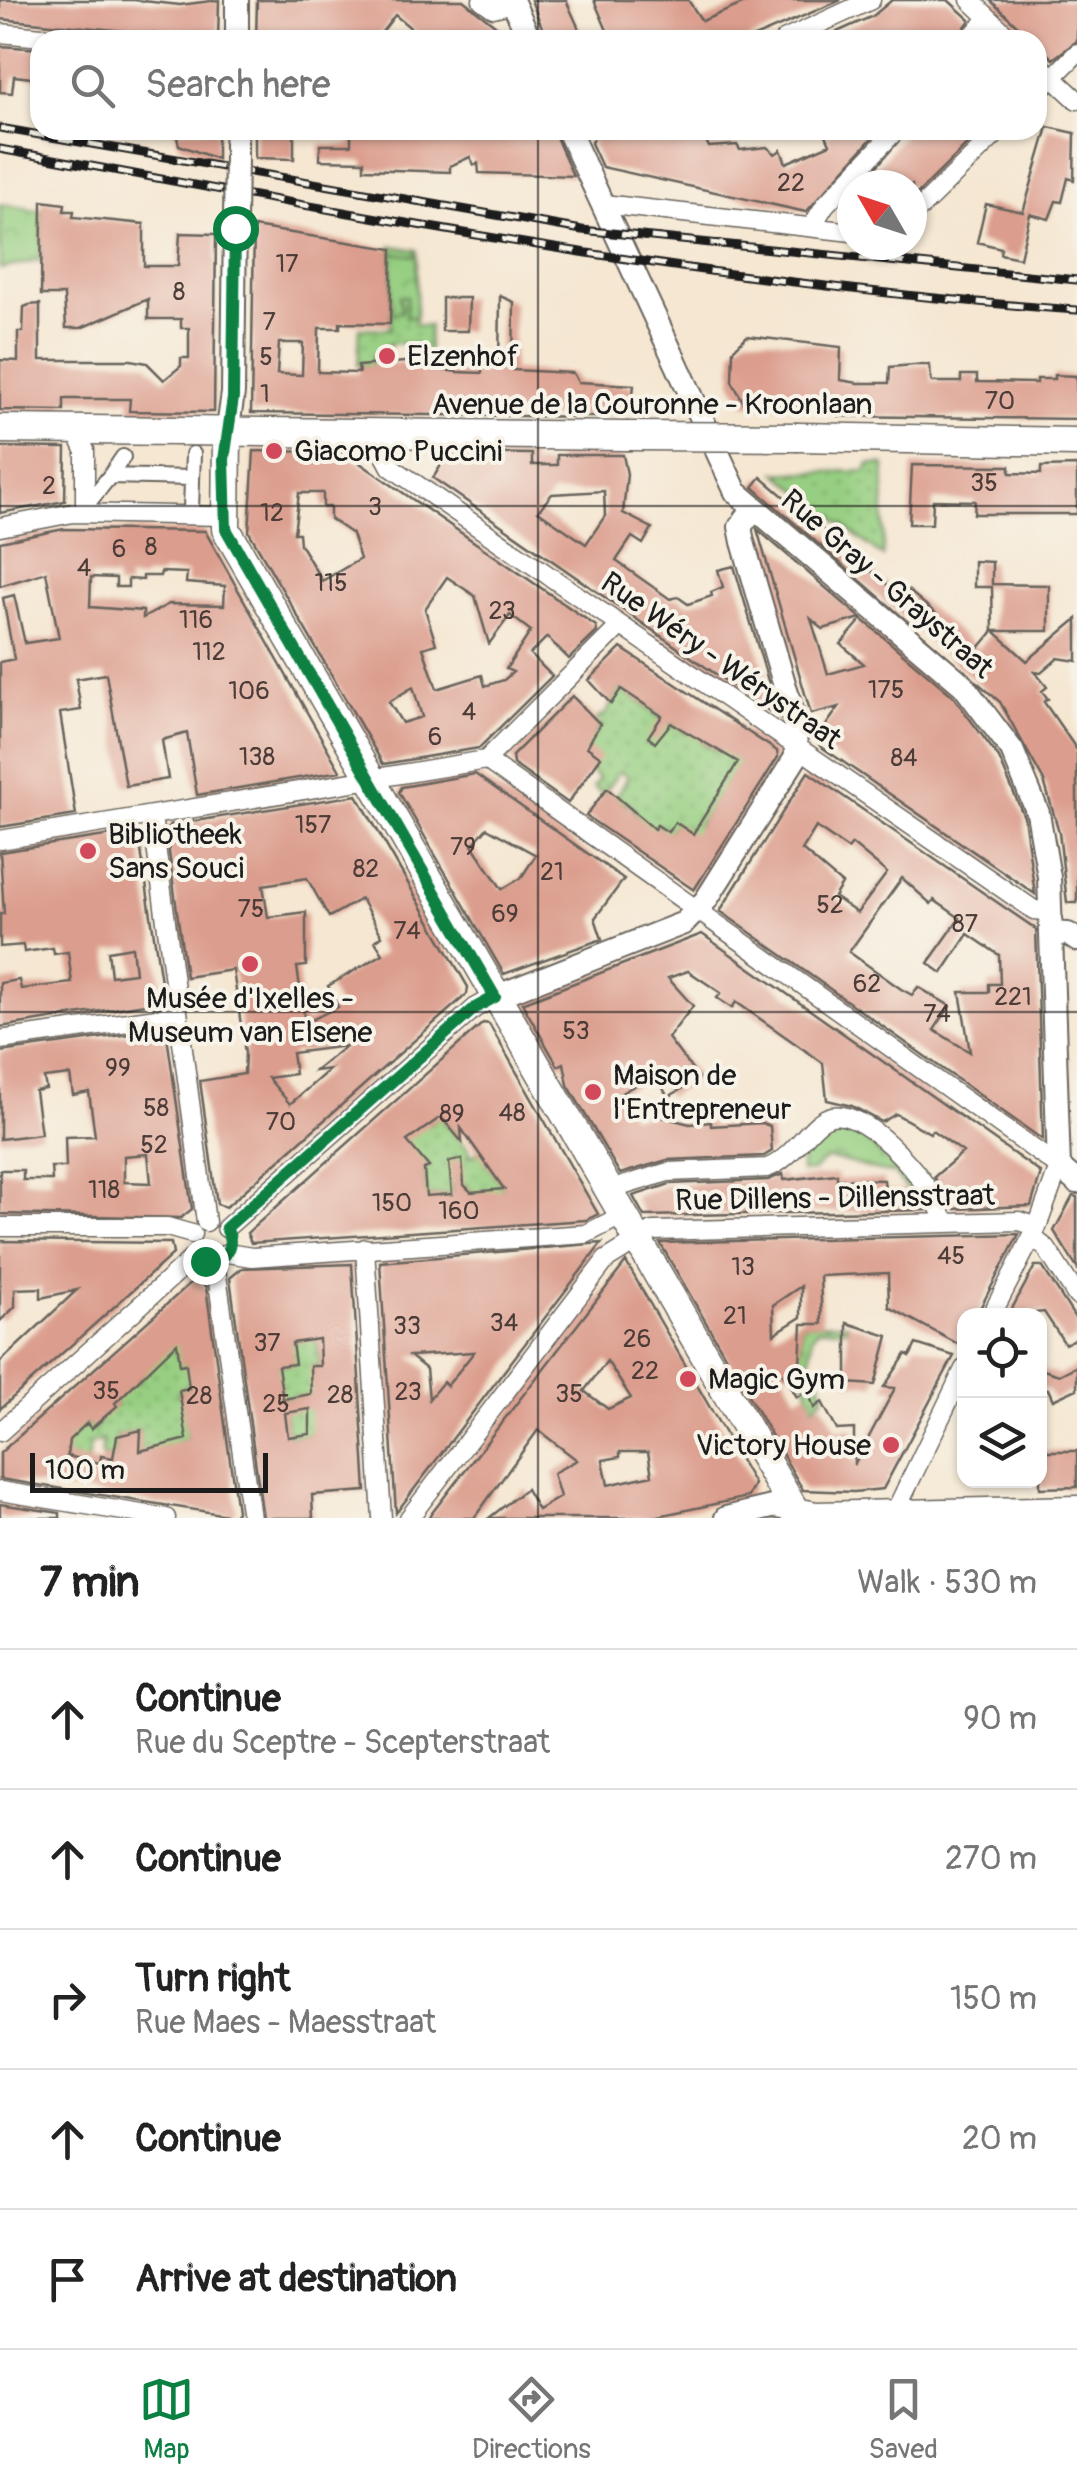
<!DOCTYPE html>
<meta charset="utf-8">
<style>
:root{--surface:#fff;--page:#f6f6f6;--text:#222;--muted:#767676;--line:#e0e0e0;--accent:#0b8043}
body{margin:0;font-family:Pangolin,sans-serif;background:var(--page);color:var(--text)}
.controls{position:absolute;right:30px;bottom:30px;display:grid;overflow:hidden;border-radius:20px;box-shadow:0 2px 8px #0004}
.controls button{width:90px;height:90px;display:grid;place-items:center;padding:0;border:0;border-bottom:2px solid var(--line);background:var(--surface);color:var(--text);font:50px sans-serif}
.compass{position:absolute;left:837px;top:170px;width:90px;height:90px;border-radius:50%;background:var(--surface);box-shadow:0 2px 8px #0004;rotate:309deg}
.scale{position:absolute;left:30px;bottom:25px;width:238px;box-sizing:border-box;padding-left:10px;border:5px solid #1c1c1c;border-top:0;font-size:28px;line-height:35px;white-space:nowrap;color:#1c1c1c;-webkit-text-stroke:8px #f7f3e8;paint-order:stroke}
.stop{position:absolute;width:30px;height:30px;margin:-22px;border:8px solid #0b8043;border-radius:50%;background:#fff}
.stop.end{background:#0b8043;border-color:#fff;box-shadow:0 2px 10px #0008}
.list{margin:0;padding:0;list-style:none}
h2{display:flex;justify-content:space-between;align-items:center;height:130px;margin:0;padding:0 40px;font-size:42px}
h2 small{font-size:32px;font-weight:400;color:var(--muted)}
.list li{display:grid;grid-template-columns:65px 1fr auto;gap:30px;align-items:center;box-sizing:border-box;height:140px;padding:0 40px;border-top:2px solid var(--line)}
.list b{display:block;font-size:38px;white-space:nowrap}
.list p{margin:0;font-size:32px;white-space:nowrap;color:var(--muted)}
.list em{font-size:32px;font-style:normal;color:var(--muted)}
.icon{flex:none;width:55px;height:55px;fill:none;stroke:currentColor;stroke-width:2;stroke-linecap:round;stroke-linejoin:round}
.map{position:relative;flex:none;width:1077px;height:1518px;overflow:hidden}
.search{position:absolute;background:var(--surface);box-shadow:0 2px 8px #0004;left:30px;right:30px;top:30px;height:110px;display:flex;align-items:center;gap:25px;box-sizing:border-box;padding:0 35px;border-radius:30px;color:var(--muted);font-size:38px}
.sheet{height:830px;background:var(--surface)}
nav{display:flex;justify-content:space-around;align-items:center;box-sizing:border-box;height:140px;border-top:2px solid var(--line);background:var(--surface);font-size:28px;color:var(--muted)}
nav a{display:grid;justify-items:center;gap:5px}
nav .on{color:var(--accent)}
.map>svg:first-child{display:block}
</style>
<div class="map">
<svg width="1077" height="1518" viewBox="0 0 1077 1518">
<defs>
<pattern id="grass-dots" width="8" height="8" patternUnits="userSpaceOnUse" patternTransform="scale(2.5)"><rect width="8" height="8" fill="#97cf82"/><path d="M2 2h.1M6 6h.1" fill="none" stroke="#82b170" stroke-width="1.8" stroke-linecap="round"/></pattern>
<pattern id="park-crowns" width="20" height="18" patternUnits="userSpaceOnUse" patternTransform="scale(2.5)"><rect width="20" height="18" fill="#97cf82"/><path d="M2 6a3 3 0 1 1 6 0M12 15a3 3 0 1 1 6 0" fill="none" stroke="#82b170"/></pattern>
</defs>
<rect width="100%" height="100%" fill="#f7f3e8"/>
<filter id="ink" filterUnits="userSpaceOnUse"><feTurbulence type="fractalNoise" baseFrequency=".01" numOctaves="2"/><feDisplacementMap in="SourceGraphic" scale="20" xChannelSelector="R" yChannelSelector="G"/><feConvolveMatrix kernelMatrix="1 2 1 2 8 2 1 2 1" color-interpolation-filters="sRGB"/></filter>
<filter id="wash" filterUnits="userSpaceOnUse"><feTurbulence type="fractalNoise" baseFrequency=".0048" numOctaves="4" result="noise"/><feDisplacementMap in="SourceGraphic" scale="40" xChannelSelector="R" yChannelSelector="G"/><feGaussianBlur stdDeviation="2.25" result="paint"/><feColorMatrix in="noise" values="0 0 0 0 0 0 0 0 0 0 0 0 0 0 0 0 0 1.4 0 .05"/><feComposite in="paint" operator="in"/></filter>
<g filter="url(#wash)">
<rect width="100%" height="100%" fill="#f5e7d2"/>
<!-- grass -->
<path fill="url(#grass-dots)" stroke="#5a764f" stroke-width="2.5" d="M392,246L417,250L415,325L429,326L428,363H415V344L390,343L389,356H373L372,367L358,366L360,328L390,329Z
M869,464L885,465L883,557L777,473L866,471Z
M621,688L669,724L677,726L682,719L686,722L681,730L687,734L690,731L710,748L746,756L698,825V840L675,823L665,837L658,825L650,835L632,806L615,798L628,777L620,771L603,794L593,787L599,779C582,767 578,745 584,726L596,734L600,728L595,723L600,716L603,718Z
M440,1116L470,1151L469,1157L492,1145L489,1167L507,1194L471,1192L466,1185H451L452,1194L426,1196L424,1169L429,1167L401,1146L424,1118L430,1125Z
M311,1299L320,1366H311L331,1371L310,1434L288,1437L285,1413L302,1396L283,1399L276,1366L295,1364L284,1345L297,1342Z
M847,1323L846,1329H818L812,1336L810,1364L819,1376L824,1396L813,1407L800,1364L802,1324Z
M174,1327L191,1363L189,1388L178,1392L184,1404L187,1439L179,1441L139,1474L140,1430L117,1436L113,1458L101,1456L103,1440L90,1444L87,1461L26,1454L84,1420L94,1430L98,1425L93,1419L117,1406L114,1402L129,1384L138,1383Z"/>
<!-- park -->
<path fill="url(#park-crowns)" stroke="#5a764f" stroke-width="2.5" d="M0,204L42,211L41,260L0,269Z
M392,253L417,256L416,317H406L407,296H400L402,312H391Z
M834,1126L853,1128L917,1188L911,1194L893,1173C868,1172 851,1159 825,1159L813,1171L801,1172V1158Z"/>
<g id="blocks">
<!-- building -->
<path fill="#db9d8d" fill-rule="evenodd" d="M0,0H134L180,5L219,0L218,40L0,19Z
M257,0H463L514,40H425L395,15L376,40H256Z
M531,0H566L584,40H547Z
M594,0H688L702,21L752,0H841L747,40H611Z
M892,0H948L970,20L956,40H819L873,16Z
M990,0H1077V41L1053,59Z
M0,46L40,49V79L14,76L12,93L0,92Z
M1048,127L1075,133L1074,180L1068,178L1062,202L1056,201L1049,219L1030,214L1020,258L1000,254L1001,248L977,242L986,204L1023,212Z
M175,130H217V159L179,145Z
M255,130H294V159L255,158Z
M351,130H553L573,176L479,173L478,163L474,165L470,157L450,166V172L364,169V161L320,160V145H351Z
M598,130H701L709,147L737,145L740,150L767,147L775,154L781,150L786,163L830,144L826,135L837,130H879L806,212L602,167L591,143Z
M908,130H982L912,199V185H861Z
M42,201L65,204L64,211H74L73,217L144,224V266H178L180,233L216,234L214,412L129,411L130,399H64V411L0,410V360L18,361V332H23L24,307L29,305L40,304V360H131L147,363L164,380L181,366V358H189V328H181V319H148V299L81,328H66L64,295H41Z
M254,227L392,249L390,324L340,323V328H319L318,372L359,373L358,366L428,360H441V370L458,372L482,373V366H499L500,296L514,302L513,370L573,373L578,382L634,385L631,411L598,417L251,413ZM279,343H303L302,375L277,374Z
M442,298H469L468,331H442Z
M747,336L841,347L840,380L858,383H889L890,367L914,365H929L932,382H961V375H977V382L1037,383V379H1054V375L1076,376L1077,419L839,416L840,406L745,405L732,381L733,350Z
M0,447L66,448L65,501L0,513Z
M254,451L344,452L596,626L597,632L569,659L547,637L530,654L552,676L479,748L383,764L249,532ZM299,493H323V507H330V519L352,534L360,559L322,581L300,544L299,533H294ZM447,577L475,596L489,644L510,615L531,631L506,669L513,672L504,680L485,686L482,675L437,689L423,648L436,644L425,609ZM413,687L422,717L402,723L389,702Z
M440,453L532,454V465H557V455H623L627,474L623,513L652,528L643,544L632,537L616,561L670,599L678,597L688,604L712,596L711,592L723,587L718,570L734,566L779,718L433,478L440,467ZM604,491L605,516L586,544L538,511L552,494Z
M912,465L1010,466V473L1041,474V467L1077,466V514H974L975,501L933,500L932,524H909Z
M761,477L902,597L908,590L978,649L993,631L992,587H974V561L992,562V584L1049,585V631H994L1027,661L1077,619V661L1058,658L1041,673L1035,672L1047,687L1042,691L1048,699L1044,702L1077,750V903H1067L1059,832L1044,781L1000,702L753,487Z
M64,529L205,531L340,771L197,795L187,733L162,740L168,779L126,786L106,674L76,679L81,710L60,713L76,815L0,827V662L14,659L3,598L14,595L25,643L59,638L46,572L0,586V542ZM161,572L187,573L186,583L225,586L224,605L169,604L143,618V611L90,607L91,577L116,578V587H128V579L143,580V576H160Z
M757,529L861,618L823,629L811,619L828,674L864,664L841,644L862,619L952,695L999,758L1024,817L1035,894L820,746L817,738L839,707L811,714Z
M621,648L777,751L778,757L694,890L586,816L607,788L654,829L657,825L668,832L675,822L693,834L738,762L671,723L655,743L648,737L662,716L621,689L611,704L589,680Z
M572,696L600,724L587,747L601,757L568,803L513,764L512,756Z
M808,772L1036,929L1043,1140L720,911ZM816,827L848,849L852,844L887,873L857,913L834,897L842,884L802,850ZM902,878L931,904L934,900L960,918L928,963L942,973L968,934L999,955L1000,984H989V992H960L970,1052L934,1030L950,1006L918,987L912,995L901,989L849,952Z
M475,774L624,879L595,918L602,939L504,974L399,792L402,787ZM487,828L536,855L521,878L502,889L472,845Z
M357,795L468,987L467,994L226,1207L217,1204L200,1081L244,1074L245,1053L233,970L186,977L166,830L170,825ZM307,878L329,917L361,899L382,936L375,941L383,954L328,986L338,1007L305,1023L297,967L306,966V912L268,917L263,885ZM346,1046L315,1071L330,1069L290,1104L268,1078L295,1074L292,1053Z
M138,831L164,1001L0,1027V983L19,980L21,989L72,983L68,952L54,954L53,948L24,952L23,945L0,947V914H4L0,852ZM132,947L135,973L111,976L108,951Z
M702,934L1041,1173L1031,1206L955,1209L934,1177L963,1152L932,1130L930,1133L896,1114L882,1122L852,1106L827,1100L823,1063L736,1002L732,1008L717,998L721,993L688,971L668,978L693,1006L668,1038L699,1079L668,1097L655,1074L618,1095L631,1116L653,1115L690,1124L711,1122V1126L762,1123L770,1126L772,1151L764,1156L667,1160L620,1174L568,1085L564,1063L558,1066L522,1003Z
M483,1023L489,1024L598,1214L586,1220L251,1243L247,1233ZM441,1117L462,1142L461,1128L504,1189L471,1192L464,1185L462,1159L449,1162L452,1194L426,1196L424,1169L429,1167L407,1141Z
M166,1029L192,1209L181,1218L0,1214V1170H23V1180H52L51,1167H66L65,1137L95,1136L89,1092L73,1095L70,1075L44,1078L46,1089L35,1091L41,1134L0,1139V1052ZM148,1154L151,1183L124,1182V1156Z
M783,1174L784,1180L837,1174V1179L884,1180L885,1190L914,1191L926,1210L644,1216L633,1196L670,1184L768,1180Z
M1073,1196L1077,1197V1268L1054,1231Z
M1019,1234L976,1316H964L960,1345L889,1307L888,1273L820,1276L822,1324H802L800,1364L783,1374L797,1397L808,1391L814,1408L822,1402L837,1430L854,1429V1465L895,1388L884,1387L906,1354L910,1356L916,1344L954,1356L883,1489L854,1492L803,1490L660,1243ZM801,1286V1317L774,1334L773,1305Z
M0,1241L171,1243L173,1254L0,1409V1362L77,1290L41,1298V1288L15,1289V1307L0,1321Z
M602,1243L418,1484L396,1513L380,1262ZM474,1352L447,1386L443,1382L429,1399L426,1369L410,1356Z
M626,1262L754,1484L748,1497L649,1518H489L526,1489L538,1510L560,1497L553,1473L577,1460L538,1430L474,1518H428ZM607,1361L631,1398L608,1409L584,1391ZM620,1452H648L652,1475L608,1485L603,1460L620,1457Z
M352,1264L366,1491L312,1495L313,1518H263L230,1278L242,1268ZM319,1339L320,1366H310L311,1394L283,1399L278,1366L295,1364L292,1343ZM310,1409V1434L288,1437L285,1413Z
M1035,1266H1042L1077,1321V1338L1065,1344L1044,1312L1008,1316Z
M195,1279L206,1287L237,1511L233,1516L0,1479V1453ZM177,1343L180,1365L186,1364L189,1388L179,1390L187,1439L140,1451L141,1430L117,1436L113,1458L101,1456L100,1463L67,1456L69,1440L87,1423L91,1429L117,1406L115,1403Z
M847,1323L888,1336L875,1385L847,1383Z
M1077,1366V1389L1053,1400L1048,1389L1040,1388V1369L1059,1375Z
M1040,1451H1077V1487L1040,1488Z
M0,1504L60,1513V1518H0Z"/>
</g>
</g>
<g filter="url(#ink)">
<use href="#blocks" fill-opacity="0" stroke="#68635c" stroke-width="2.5"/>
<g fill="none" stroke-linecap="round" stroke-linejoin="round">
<!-- pedestrian casing -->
<g stroke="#68635c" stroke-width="18">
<path id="pedestrian" d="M110,476L123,457
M88,503L110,476L192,478
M191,509L193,454"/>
</g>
<!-- minor casing -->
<g stroke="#68635c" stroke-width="21">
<path id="minor" d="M482,0L493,8L514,3
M970,0L1012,40
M0,33L74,40
M784,40L871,0
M968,40L989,18
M1037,63L1077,100
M1037,93L1077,53
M603,204L852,232
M912,216L1000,130
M812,226L825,205L896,130
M76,431L85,450V512
M383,435L384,454L391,467L1034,910L1050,911
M0,527L73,513L223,516
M486,760L1059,1167L1037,1227L991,1316
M486,760L620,626
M152,816L206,1222
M0,840L486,760
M0,1040L178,1015
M606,1191L668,1172L767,1168C794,1159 811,1120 832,1116C868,1108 938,1190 944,1222
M0,1227H167L192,1234
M226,1228L475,1008L495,997
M1032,1237L1046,1248L1077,1296
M365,1248L382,1518
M227,1253L252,1257L586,1234L621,1216
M215,1261L251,1518
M0,1432L196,1255
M0,1491L166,1518
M895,1512L964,1369
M409,1518L606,1260L653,1231L1020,1221L1037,1227"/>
</g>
<!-- tertiary casing -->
<g stroke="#68635c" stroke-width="26">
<path id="tertiary" d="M512,0L530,40
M237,40V0
M568,130L736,492L963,685L1012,750L1038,813L1049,877L1059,1167L1077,1182
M236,158V130
M227,435L233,393L235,218
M1051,933L1068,934L1077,940
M495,997L684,923L706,900L796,757L795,721L743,542L740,527L753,509
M726,1518L776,1506L795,1512"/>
</g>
<!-- secondary casing -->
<g stroke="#68635c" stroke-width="31">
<path id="secondary" d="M0,429L626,436
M227,435L226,529L799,1518
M798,437L1077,442
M795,1512L816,1516L1077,1510"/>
</g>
<!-- pedestrian -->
<use href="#pedestrian" stroke="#fff" stroke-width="14"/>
<!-- minor -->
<use href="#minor" stroke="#fff" stroke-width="18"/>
<!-- tertiary -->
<use href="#tertiary" stroke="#fff" stroke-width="22"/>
<!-- secondary -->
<use href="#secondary" stroke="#fff" stroke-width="28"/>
<!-- rail casing -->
<g stroke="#1c1c1c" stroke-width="9">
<path id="rail" d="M0,128L582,230L1077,280
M0,149C357,215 714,285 1077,310"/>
</g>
<!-- rail -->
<use href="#rail" stroke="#f7f3e8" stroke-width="5" stroke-dasharray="15" stroke-linecap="butt"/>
<!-- tertiary-bridge casing -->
<g stroke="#68635c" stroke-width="26" stroke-linecap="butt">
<path id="tertiary-bridge" d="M235,218L236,158"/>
</g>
<!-- secondary-bridge casing -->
<g stroke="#68635c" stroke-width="31" stroke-linecap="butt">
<path id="secondary-bridge" d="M626,436L798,437"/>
</g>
<!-- tertiary-bridge -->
<use href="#tertiary-bridge" stroke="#fff" stroke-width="22"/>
<!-- secondary-bridge -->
<use href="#secondary-bridge" stroke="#fff" stroke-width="28"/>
</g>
</g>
<g fill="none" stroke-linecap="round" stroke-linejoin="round" filter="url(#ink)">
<!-- route -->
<path stroke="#0b8043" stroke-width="12" d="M205,1261C225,1262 236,1247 226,1228L475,1008L495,997L226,529L224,460L233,398L235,228"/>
</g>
<!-- grid -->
<path fill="none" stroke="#1c1c1c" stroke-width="2.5" stroke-opacity="0.55" d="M538,0V40M538,130V1518M0,506H1077M0,1012H1077"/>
<!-- markers -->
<g fill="#d1495b" stroke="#f7f3e8" stroke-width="4">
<circle cx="387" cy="356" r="10"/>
<circle cx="274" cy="451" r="10"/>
<circle cx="88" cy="851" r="10"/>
<circle cx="250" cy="964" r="10"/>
<circle cx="593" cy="1092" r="10"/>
<circle cx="688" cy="1379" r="10"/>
<circle cx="891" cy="1445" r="10"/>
</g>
<g text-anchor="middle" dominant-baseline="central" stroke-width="8" stroke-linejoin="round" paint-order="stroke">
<!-- number labels -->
<g font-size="25" fill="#4c3c38">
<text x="791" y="183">22</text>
<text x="287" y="264">17</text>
<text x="179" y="292">8</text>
<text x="269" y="322">7</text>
<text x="266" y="357">5</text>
<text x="265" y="394">1</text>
<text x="1000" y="401">70</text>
<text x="984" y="483">35</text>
<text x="49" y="486">2</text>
<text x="375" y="507">3</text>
<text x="272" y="513">12</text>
<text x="151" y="547">8</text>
<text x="119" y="549">6</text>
<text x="84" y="568">4</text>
<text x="331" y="583">115</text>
<text x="502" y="611">23</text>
<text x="196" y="620">116</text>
<text x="209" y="652">112</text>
<text x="886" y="690">175</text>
<text x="249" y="691">106</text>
<text x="469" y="712">4</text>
<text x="435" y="737">6</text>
<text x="257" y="757">138</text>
<text x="904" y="758">84</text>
<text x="313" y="825">157</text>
<text x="463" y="847">79</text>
<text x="366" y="869">82</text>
<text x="552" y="872">21</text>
<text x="830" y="905">52</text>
<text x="251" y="909">75</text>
<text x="505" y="914">69</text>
<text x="965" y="924">87</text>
<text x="407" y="931">74</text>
<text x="867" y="984">62</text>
<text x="1013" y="997">221</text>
<text x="937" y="1014">74</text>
<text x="576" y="1031">53</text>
<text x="118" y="1068">99</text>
<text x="156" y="1108">58</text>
<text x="512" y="1113">48</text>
<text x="452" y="1114">89</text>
<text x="281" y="1122">70</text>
<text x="154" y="1145">52</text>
<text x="104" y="1190">118</text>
<text x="392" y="1203">150</text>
<text x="459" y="1211">160</text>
<text x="951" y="1256">45</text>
<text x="743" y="1267">13</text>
<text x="735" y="1316">21</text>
<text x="504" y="1323">34</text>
<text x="407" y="1326">33</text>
<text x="637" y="1339">26</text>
<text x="267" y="1343">37</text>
<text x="645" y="1371">22</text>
<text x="106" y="1391">35</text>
<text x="408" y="1392">23</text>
<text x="569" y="1394">35</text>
<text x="340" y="1395">28</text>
<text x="199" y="1396">28</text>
<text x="276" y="1404">25</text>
</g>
<!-- poi labels -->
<g font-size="30" fill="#1c1c1c" stroke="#f7f3e8" text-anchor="start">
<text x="407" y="356">Elzenhof</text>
<text x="294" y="451">Giacomo Puccini</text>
<text x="108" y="834">Bibliotheek<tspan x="108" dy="34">Sans Souci</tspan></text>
<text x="250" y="998" text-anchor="middle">Musée d'Ixelles -<tspan x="250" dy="34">Museum van Elsene</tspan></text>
<text x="613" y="1075">Maison de<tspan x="613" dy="34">l'Entrepreneur</tspan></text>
<text x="708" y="1379">Magic Gym</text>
<text x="871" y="1445" text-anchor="end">Victory House</text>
</g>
<!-- street labels -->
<g font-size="30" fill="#1c1c1c" stroke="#f7f3e8">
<text x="652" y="404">Avenue de la Couronne - Kroonlaan</text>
<text transform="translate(887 584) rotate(41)">Rue Gray - Graystraat</text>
<text transform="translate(721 661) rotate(35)">Rue Wéry - Wérystraat</text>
<text transform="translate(835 1198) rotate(-1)">Rue Dillens - Dillensstraat</text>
</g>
</g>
</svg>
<div class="controls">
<button><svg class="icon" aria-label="locate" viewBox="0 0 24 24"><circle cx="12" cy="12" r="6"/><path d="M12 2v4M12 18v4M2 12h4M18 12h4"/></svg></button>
<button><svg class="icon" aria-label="layers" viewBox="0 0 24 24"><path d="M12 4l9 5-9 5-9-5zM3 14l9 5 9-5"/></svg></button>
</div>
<svg class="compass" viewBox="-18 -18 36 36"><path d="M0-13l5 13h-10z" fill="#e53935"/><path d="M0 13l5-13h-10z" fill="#767676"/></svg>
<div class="scale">100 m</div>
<div class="stop" style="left:235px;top:228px"></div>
<div class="stop end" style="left:205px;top:1261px"></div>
<div class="search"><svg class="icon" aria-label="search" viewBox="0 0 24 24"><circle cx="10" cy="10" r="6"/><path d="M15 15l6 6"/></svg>Search here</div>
</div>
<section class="sheet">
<h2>7 min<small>Walk · 530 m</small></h2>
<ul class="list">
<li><svg class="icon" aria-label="ahead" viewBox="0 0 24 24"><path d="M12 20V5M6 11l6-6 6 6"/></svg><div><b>Continue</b><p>Rue du Sceptre - Scepterstraat</p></div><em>90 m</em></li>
<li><svg class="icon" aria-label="ahead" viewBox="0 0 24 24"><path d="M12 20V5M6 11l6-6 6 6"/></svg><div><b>Continue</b></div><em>270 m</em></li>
<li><svg class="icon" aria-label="right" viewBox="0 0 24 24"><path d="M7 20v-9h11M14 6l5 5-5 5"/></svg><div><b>Turn right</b><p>Rue Maes - Maesstraat</p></div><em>150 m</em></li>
<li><svg class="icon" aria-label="ahead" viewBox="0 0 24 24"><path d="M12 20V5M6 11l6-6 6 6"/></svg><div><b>Continue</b></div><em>20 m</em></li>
<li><svg class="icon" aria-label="arrive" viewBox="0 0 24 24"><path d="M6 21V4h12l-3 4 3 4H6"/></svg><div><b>Arrive at destination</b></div></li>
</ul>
</section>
<nav>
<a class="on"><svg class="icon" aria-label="map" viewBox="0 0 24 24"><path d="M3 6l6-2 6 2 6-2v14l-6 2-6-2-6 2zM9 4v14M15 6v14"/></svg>Map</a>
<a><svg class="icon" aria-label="directions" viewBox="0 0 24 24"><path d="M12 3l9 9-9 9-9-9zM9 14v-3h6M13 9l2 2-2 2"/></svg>Directions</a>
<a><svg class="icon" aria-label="saved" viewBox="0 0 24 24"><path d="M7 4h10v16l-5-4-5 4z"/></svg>Saved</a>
</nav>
